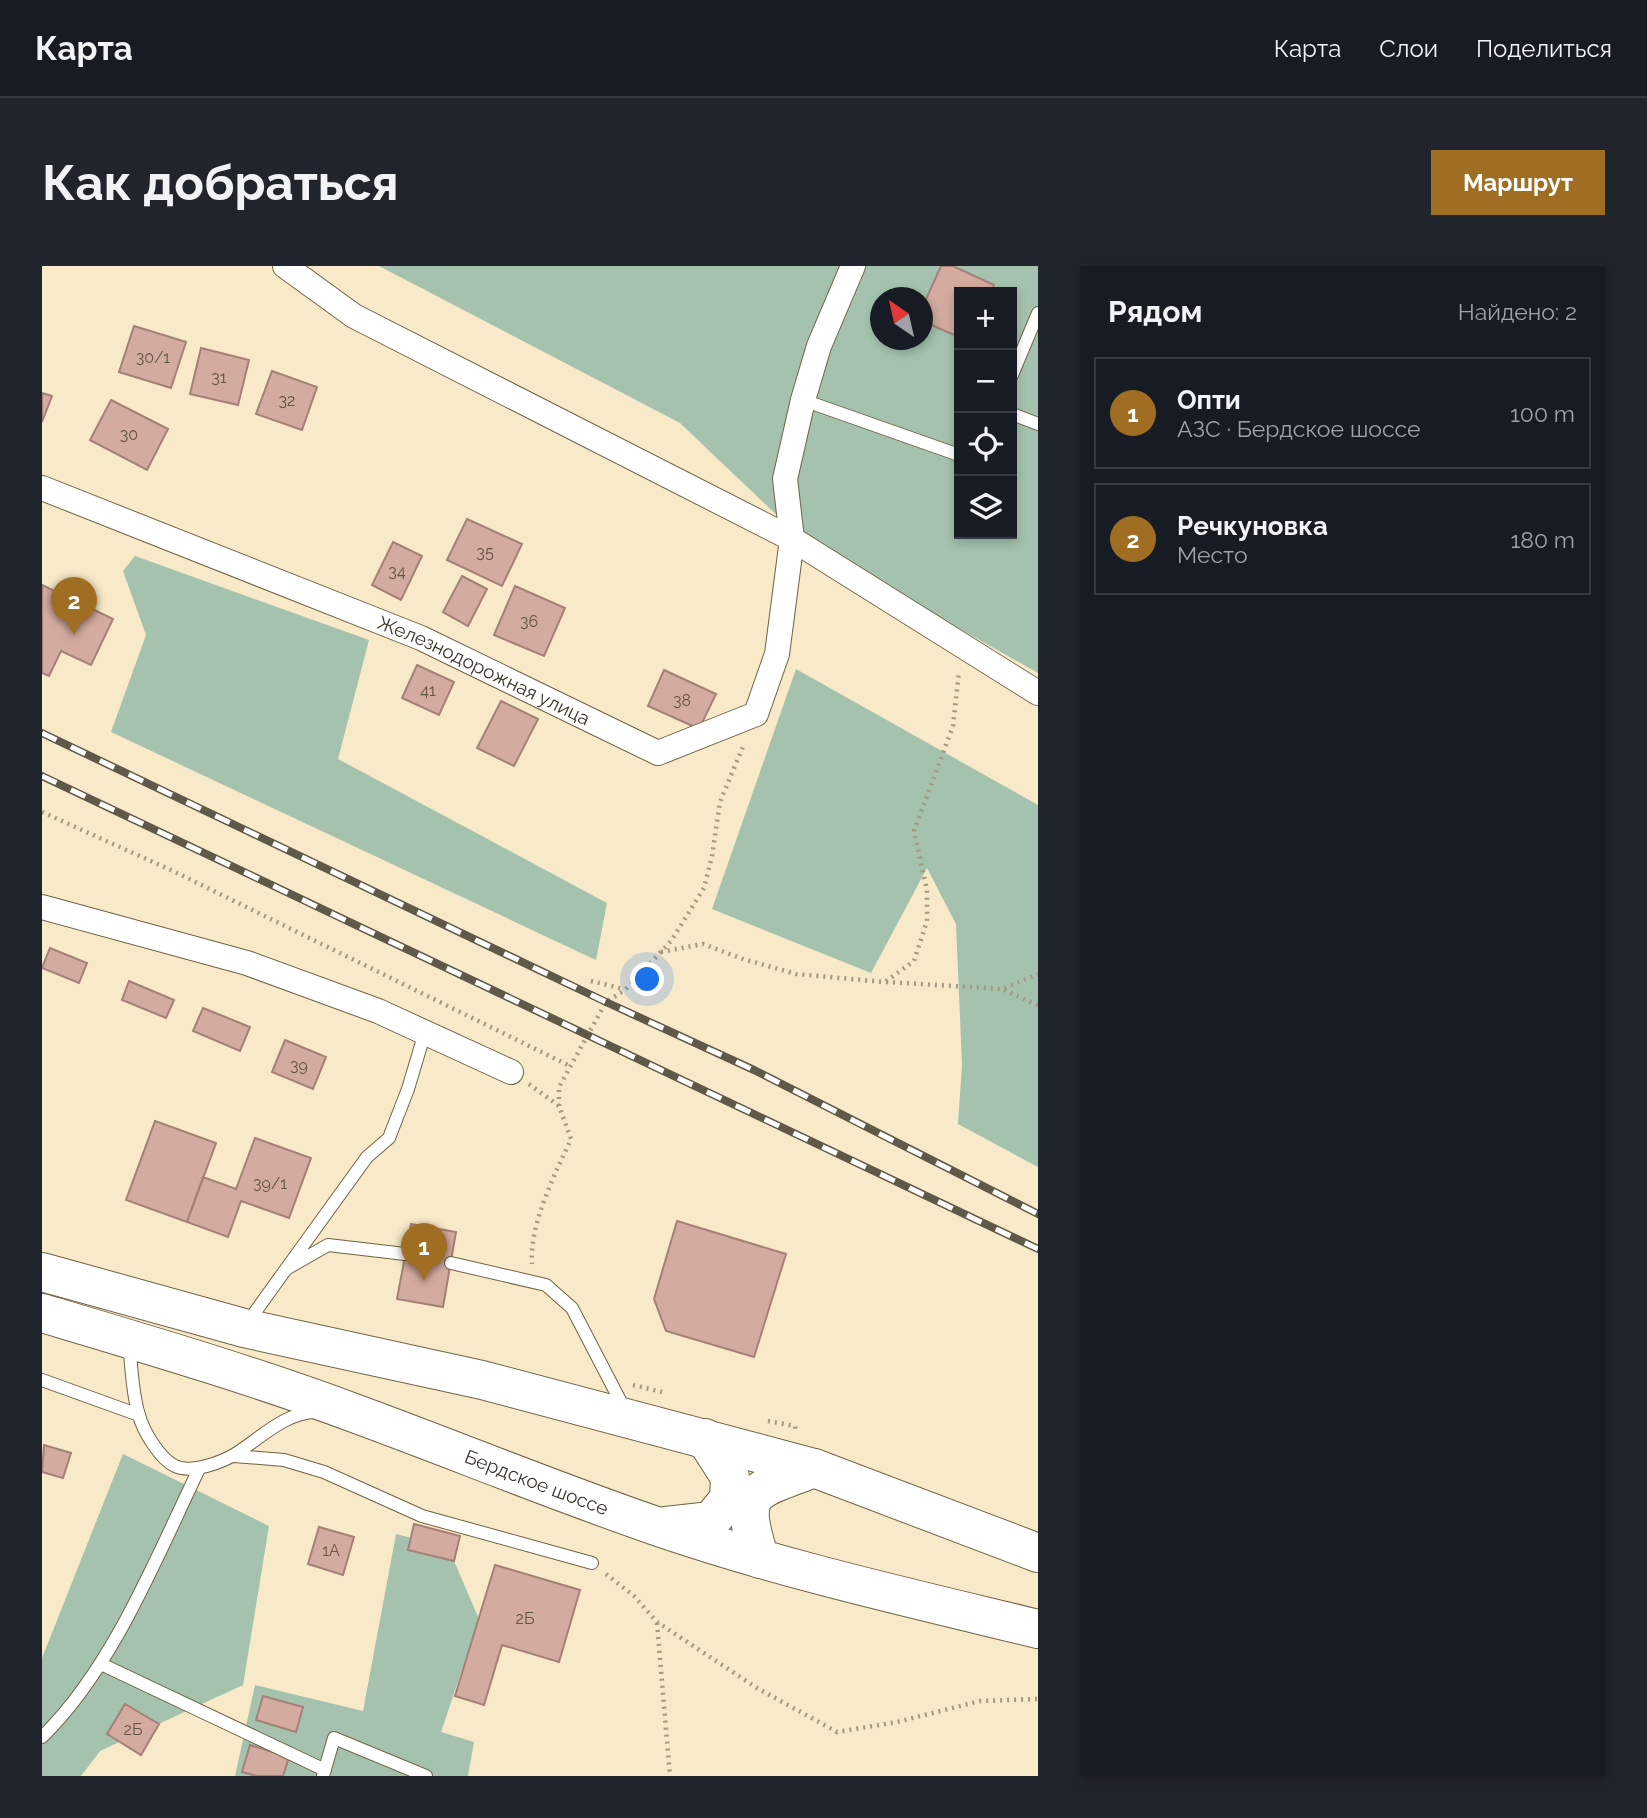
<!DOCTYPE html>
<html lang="ru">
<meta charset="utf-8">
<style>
:root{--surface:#171b24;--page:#20242c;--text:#f1f3f6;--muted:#9ea1a6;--line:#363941;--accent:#a06e23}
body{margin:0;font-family:Raleway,sans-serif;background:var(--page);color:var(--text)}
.controls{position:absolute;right:21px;top:21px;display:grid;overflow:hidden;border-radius:0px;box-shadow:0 4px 10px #0003}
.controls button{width:63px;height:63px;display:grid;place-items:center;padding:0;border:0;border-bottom:2px solid var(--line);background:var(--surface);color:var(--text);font:35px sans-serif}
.compass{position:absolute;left:828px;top:21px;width:63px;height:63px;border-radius:50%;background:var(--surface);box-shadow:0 4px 10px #0003;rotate:326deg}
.you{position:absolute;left:606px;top:714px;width:24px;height:24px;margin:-18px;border:5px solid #fff;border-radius:50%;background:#1a73e8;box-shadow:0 0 0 10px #1a73e833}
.badge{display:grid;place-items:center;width:46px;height:46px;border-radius:50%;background:var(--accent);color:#fff;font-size:23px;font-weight:700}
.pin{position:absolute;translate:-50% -58px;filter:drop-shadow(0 2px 4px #0008)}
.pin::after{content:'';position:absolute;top:37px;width:24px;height:21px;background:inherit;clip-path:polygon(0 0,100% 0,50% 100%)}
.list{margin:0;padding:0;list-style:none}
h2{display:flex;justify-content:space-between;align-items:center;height:91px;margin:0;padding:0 28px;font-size:30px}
h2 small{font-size:23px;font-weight:400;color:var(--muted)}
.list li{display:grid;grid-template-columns:46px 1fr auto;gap:21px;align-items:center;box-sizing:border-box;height:112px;margin:0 14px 14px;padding:0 14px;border:2px solid var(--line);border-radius:0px}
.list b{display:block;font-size:26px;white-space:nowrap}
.list p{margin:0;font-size:23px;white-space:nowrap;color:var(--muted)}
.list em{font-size:23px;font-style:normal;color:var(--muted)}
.icon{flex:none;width:38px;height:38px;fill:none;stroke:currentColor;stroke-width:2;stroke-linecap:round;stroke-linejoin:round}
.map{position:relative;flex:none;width:996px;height:1510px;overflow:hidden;border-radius:0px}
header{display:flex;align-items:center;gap:42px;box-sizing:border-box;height:98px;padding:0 35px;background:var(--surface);border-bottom:2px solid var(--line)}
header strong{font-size:33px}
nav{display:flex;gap:38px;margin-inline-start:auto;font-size:24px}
.intro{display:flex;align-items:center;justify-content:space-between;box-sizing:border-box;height:168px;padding:0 42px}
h1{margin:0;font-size:49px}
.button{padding:18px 32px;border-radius:0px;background:var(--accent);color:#fff;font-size:24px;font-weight:700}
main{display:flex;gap:42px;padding:0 42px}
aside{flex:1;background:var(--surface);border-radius:0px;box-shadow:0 4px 10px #0003}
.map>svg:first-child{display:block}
</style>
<header>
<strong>Карта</strong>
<nav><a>Карта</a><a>Слои</a><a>Поделиться</a></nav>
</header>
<div class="intro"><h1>Как добраться</h1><a class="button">Маршрут</a></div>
<main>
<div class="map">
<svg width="996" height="1510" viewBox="0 0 996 1510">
<rect width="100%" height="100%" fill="#f8e9c8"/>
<!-- green -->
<path fill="#a4c2ae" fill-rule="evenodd" d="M337,0H996V407L762,275L638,157ZM917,26H970V268H917ZM838,32H880V74H838Z
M93,290L327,374L296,493L565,637L554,694L69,466L104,369L81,305Z
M754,403L996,539V901L916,858L920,799L914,658L885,602L829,707L670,643Z
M81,1188L227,1260L201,1419L58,1485L39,1510H0V1392Z
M354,1268L406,1281L437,1353L399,1466L432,1476L426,1510H193L213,1419L321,1445Z"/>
<!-- building -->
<path fill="#d4aba0" stroke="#a48076" stroke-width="2" d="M899,0H911L952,19L949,26H917V71L880,55V42Z
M92,60L144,76L129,122L77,106Z
M159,82L207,94L196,139L148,128Z
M230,105L275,121L260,164L214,148Z
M0,127L10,130L0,156Z
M69,134L126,163L105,204L48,174Z
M425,253L480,278L460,320L405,294Z
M351,276L380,290L359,334L330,319Z
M420,310L445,323L426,360L401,346Z
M0,319L71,353L49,399L19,385L7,410L0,407Z
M473,320L523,342L502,390L452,369Z
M375,399L412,416L397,449L360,432Z
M622,404L674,428L657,463L606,440Z
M459,435L496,453L472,500L435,482Z
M8,682L45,697L37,717L0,702Z
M87,715L132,734L124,752L80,734Z
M161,742L208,761L198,785L151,765Z
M243,774L284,791L271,823L230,806Z
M113,855L174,877L145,956L84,934Z
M213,872L269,892L247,952L199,935L186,971L145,956L161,911L194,923Z
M635,955L744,988L712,1091L624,1065L612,1033Z
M369,958L414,966L401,1041L355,1033Z
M2,1179L29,1187L21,1212L0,1206Z
M372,1258L418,1270L412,1295L366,1284Z
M277,1261L312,1271L301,1309L266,1298Z
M453,1299L538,1324L517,1396L460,1379L442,1439L413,1430Z
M221,1430L261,1441L254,1466L214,1454Z
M83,1438L117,1458L99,1489L65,1468Z
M208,1479L247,1491L241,1510H215L200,1506Z"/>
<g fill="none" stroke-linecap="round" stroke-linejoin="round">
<!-- service casing -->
<g stroke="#706345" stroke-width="14">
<path id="service" d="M970,109L996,47
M761,134L917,189
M970,148L996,158
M409,997L504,1019L530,1042L583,1144
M244,1003L325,891L347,872L366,823L383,766
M206,1056L244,1003L286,979L363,988
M87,1080C90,1102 90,1128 97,1149C101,1165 118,1193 133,1200C149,1208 181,1196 195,1187C218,1172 244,1146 274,1146
M0,1114L97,1149
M192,1190L242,1194L282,1206L380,1250L550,1297
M59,1398L283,1504
M0,1471C71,1402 114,1292 157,1203
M281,1510L292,1472L384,1510"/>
</g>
<!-- minor casing -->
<g stroke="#706345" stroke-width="26">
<g id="minor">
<path d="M243,0L312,50L750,273L996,427"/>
<path id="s1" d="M0,222L379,372L616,487L714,448L735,388L750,273L743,213L761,134L777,80L811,0"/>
<path d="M0,641L205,697L336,745L469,806"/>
</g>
</g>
<!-- trunk casing -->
<g stroke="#706345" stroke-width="40">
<g id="trunk">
<path d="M0,1006L202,1062L440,1114L772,1202L996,1287"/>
<path id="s2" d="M0,1047C104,1078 210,1109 312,1147C413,1184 512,1225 614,1260C739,1303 868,1332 996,1363"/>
<path d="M624,1260L669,1255L687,1233L688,1211L663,1172"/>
<path d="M718,1293C695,1222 710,1226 772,1202"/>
</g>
</g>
<!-- path -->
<path stroke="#a39880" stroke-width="4.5" stroke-dasharray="2 5" stroke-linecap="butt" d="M0,546L131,605L528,800
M619,686L661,678L701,693L754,708L843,716L872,695L885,655V624L872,565L911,460L917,405
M549,715L582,723
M844,716L961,723L996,708
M962,724L996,739
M487,818L517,840L529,873C513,908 487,959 490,998
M517,840V821L564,736L583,724L629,675L662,622L670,590L678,536L702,478
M591,1119L620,1126
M726,1155L753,1160L754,1166
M564,1308L592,1330L615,1356L715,1422L795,1466L855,1456L938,1435L996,1433
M615,1357L628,1510"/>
<!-- service -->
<use href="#service" stroke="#fff" stroke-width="12"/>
<!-- minor -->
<use href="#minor" stroke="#fff" stroke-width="24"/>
<!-- trunk -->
<use href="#trunk" stroke="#fff" stroke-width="38"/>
<!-- rail casing -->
<g stroke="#605848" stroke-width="8">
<path id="rail" d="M0,467L564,736L712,804L996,948
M0,510L996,983"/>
</g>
<!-- rail -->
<use href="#rail" stroke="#fff" stroke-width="5" stroke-dasharray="16" stroke-linecap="butt"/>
</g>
<g text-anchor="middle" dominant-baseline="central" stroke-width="6" stroke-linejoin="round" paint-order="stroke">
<!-- number labels -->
<g font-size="16" fill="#635448">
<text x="111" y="91">30/1</text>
<text x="177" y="111">31</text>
<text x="245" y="134">32</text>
<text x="87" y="168">30</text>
<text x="443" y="286">35</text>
<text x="355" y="305">34</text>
<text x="487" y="355">36</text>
<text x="386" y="424">41</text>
<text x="640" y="434">38</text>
<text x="257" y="799">39</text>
<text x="228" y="917">39/1</text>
<text x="289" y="1284">1А</text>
<text x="483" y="1352">2Б</text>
<text x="91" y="1463">2Б</text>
</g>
<!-- street labels -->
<g font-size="19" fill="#3d372a" stroke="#fff">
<text stroke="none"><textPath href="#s1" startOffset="478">Железнодорожная улица</textPath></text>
<text stroke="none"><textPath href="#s2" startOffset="523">Бердское шоссе</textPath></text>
</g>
</g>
</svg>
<div class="controls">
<button>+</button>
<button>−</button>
<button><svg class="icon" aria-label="locate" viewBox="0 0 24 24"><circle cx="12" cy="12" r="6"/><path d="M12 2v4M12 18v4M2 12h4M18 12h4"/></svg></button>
<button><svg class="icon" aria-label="layers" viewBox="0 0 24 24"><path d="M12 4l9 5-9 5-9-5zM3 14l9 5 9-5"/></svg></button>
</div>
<svg class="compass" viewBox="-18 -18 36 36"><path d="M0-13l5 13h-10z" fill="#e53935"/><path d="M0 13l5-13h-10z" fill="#9ea1a6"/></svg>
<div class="you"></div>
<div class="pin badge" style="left:382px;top:1015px">1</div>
<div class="pin badge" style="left:32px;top:369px">2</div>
</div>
<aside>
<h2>Рядом<small>Найдено: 2</small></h2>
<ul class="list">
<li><span class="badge">1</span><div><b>Опти</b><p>АЗС · Бердское шоссе</p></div><em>100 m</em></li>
<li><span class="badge">2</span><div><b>Речкуновка</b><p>Место</p></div><em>180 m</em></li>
</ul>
</aside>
</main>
